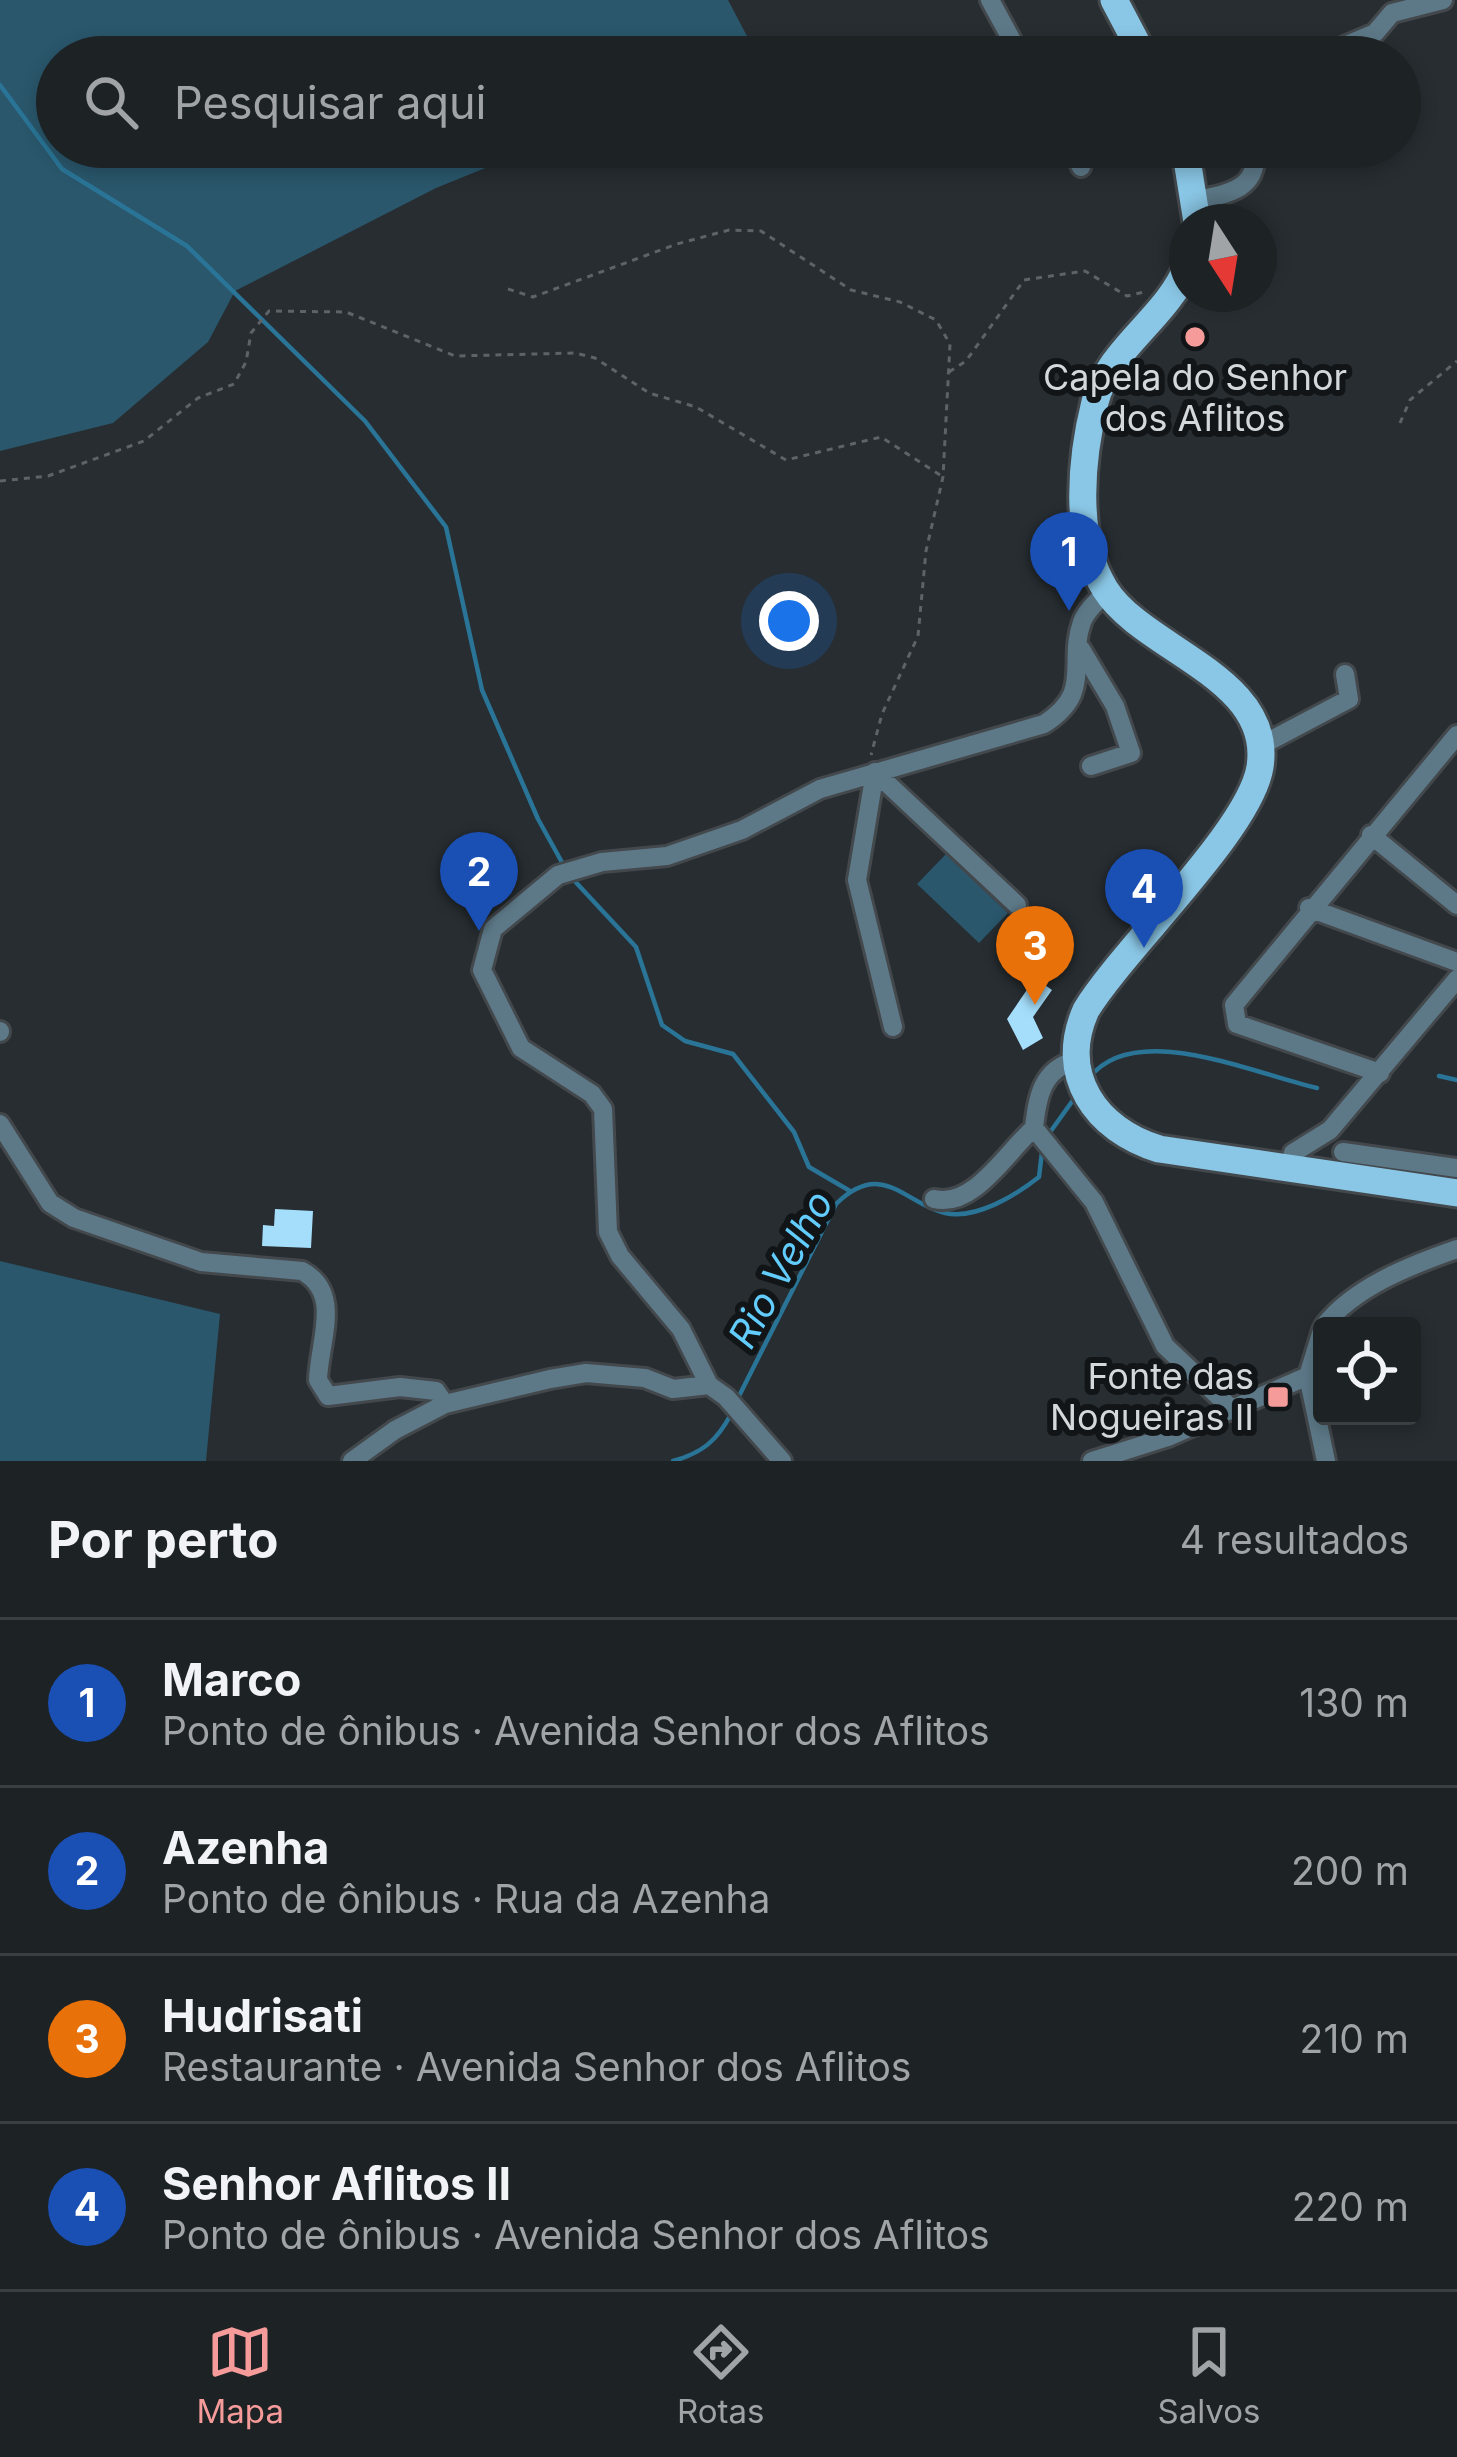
<!DOCTYPE html>
<html lang="pt">
<meta charset="utf-8">
<style>
:root{--surface:#1d2225;--page:#2a2f32;--text:#f1f3f6;--muted:#a0a4a7;--line:#3b3f42;--accent:#f59b99}
body{margin:0;font-family:Inter,sans-serif;background:var(--page);color:var(--text)}
.controls{position:absolute;right:36px;bottom:36px;display:grid;overflow:hidden;border-radius:12px;box-shadow:0 6px 18px #0003}
.controls button{width:108px;height:108px;display:grid;place-items:center;padding:0;border:0;border-bottom:3px solid var(--line);background:var(--surface);color:var(--text);font:60px sans-serif}
.compass{position:absolute;left:1169px;top:204px;width:108px;height:108px;border-radius:50%;background:var(--surface);box-shadow:0 6px 18px #0003;rotate:168deg}
.you{position:absolute;left:789px;top:621px;width:42px;height:42px;margin:-30px;border:9px solid #fff;border-radius:50%;background:#1a73e8;box-shadow:0 0 0 18px #1a73e833}
.badge{display:grid;place-items:center;width:78px;height:78px;border-radius:50%;background:var(--accent);color:#fff;font-size:39px;font-weight:700}
.pin{position:absolute;translate:-50% -99px;filter:drop-shadow(0 3px 6px #0008)}
.pin::after{content:'';position:absolute;top:63px;width:42px;height:36px;background:inherit;clip-path:polygon(0 0,100% 0,50% 100%)}
.list{margin:0;padding:0;list-style:none}
h2{display:flex;justify-content:space-between;align-items:center;height:156px;margin:0;padding:0 48px;font-size:51px}
h2 small{font-size:39px;font-weight:400;color:var(--muted)}
.list li{display:grid;grid-template-columns:78px 1fr auto;gap:36px;align-items:center;box-sizing:border-box;height:168px;padding:0 48px;border-top:3px solid var(--line)}
.list b{display:block;font-size:45px;white-space:nowrap}
.list p{margin:0;font-size:39px;white-space:nowrap;color:var(--muted)}
.list em{font-size:39px;font-style:normal;color:var(--muted)}
.icon{flex:none;width:66px;height:66px;fill:none;stroke:currentColor;stroke-width:2;stroke-linecap:round;stroke-linejoin:round}
.map{position:relative;flex:none;width:1457px;height:1461px;overflow:hidden}
.search{position:absolute;background:var(--surface);box-shadow:0 6px 18px #0003;left:36px;right:36px;top:36px;height:132px;display:flex;align-items:center;gap:30px;box-sizing:border-box;padding:0 42px;border-radius:66px;color:var(--muted);font-size:45px}
.sheet{height:828px;background:var(--surface)}
nav{display:flex;justify-content:space-around;align-items:center;box-sizing:border-box;height:168px;border-top:3px solid var(--line);background:var(--surface);font-size:33px;color:var(--muted)}
nav a{display:grid;justify-items:center;gap:6px}
nav .on{color:var(--accent)}
.map>svg:first-child{display:block}
</style>
<div class="map">
<svg width="1457" height="1461" viewBox="0 0 1457 1461">
<rect width="100%" height="100%" fill="#272d31"/>
<!-- green -->
<path fill="#2a576c" d="M0,0H728L758,57H57V147H537L436,188L235,291L208,342L113,423L0,451Z
M946,854L1008,913L979,943L917,884Z
M0,1261L220,1314L206,1461H0Z"/>
<g fill="none" stroke-linecap="round" stroke-linejoin="round">
<!-- stream -->
<path stroke="#2a7597" stroke-width="4.5" d="M0,85L62,169L187,246L365,421L446,527L482,690L538,819L564,866
M570,876L636,947L662,1025L685,1041L733,1054L794,1132L809,1167L850,1191
M1439,1076L1457,1080
M1090,1077C1136,1019 1257,1075 1317,1088
M1048,1135L1076,1096
M738,1398L836,1204C883,1158 906,1205 945,1213C976,1220 1016,1195 1039,1177L1042,1152
M673,1461C702,1453 717,1441 731,1414"/>
</g>
<!-- building -->
<path fill="#a4defb" d="M1035,978L1052,990L1033,1017L1043,1038L1023,1050L1007,1019Z
M275,1209L313,1211L311,1248L262,1246L263,1225L274,1226Z"/>
<g fill="none" stroke-linecap="round" stroke-linejoin="round">
<!-- street casing -->
<g stroke="#43484c" stroke-width="24">
<path id="street" d="M990,0L1021,57
M1318,57L1375,33L1392,13L1443,0
M1071,147L1081,167
M1196,200C1230,194 1261,188 1254,147
M1081,649L1115,706L1131,753L1091,766
M1260,746L1349,699L1345,674
M875,772L857,880L893,1027
M875,772L1017,905
M1371,835L1457,905
M1309,908L1457,962
M0,1032V1031
M1075,1061C1042,1069 1037,1098 1034,1128L1094,1202L1165,1346L1234,1411
M1380,1073L1237,1024L1234,1005L1457,735
M0,1124L50,1203L74,1218L201,1262L302,1271C343,1293 319,1341 318,1380L328,1396L400,1387L436,1391L445,1404
M1343,1152L1457,1168
M1289,1169L1293,1153L1330,1130L1457,979
M934,1199C974,1209 1008,1150 1034,1128
M1324,1326C1354,1287 1411,1265 1457,1249
M1322,1330L1308,1376L1326,1461
M352,1461L395,1430L445,1404L550,1379L586,1373L645,1378L673,1389L709,1385
M782,1461L726,1397L709,1385L681,1329L620,1256L608,1232L603,1109L592,1094L521,1048L482,970L493,929L558,875L602,862L667,856L742,830L820,789L1044,724C1094,692 1067,664 1082,622C1086,610 1098,601 1106,592
M1092,1461L1168,1437L1308,1376"/>
</g>
<!-- primary casing -->
<g stroke="#43484c" stroke-width="33">
<path id="primary" d="M1114,0L1144,57
M1185,147L1197,222
M1187,267C1167,318 1109,348 1095,402C1081,458 1073,537 1105,589C1143,650 1274,677 1260,767C1250,830 1124,948 1086,1010C1057,1075 1096,1130 1159,1149L1457,1193"/>
</g>
<!-- path -->
<path stroke="#5d6366" stroke-width="3" stroke-dasharray="6 6" stroke-linecap="butt" d="M508,289L533,297L677,244L729,230L761,231L851,290L900,302L936,320L950,344L943,477L926,551L918,636L882,714L871,755
M949,372L966,361L1024,280L1085,271L1127,296L1144,292
M1400,423L1410,400L1457,361
M0,481L48,476L144,441L198,398L234,384L246,362L251,333L269,311L346,312L455,356L575,353L595,358L649,393L696,407L786,460L881,437L943,477"/>
<!-- street -->
<use href="#street" stroke="#5d7988" stroke-width="18"/>
<!-- primary -->
<use href="#primary" stroke="#8ac7e6" stroke-width="27"/>
</g>
<!-- markers -->
<g fill="#f59b99" stroke="#121517" stroke-width="4.5">
<circle cx="1195" cy="337" r="12"/>
<rect x="1266" y="1385" width="24" height="24" rx="6"/>
</g>
<g text-anchor="middle" dominant-baseline="central" stroke-width="12" stroke-linejoin="round" paint-order="stroke">
<!-- poi labels -->
<g font-size="36" fill="#d3d8da" stroke="#121517">
<text x="1195" y="377">Capela do Senhor<tspan x="1195" dy="41">dos Aflitos</tspan></text>
<text x="1254" y="1376" text-anchor="end">Fonte das<tspan x="1254" dy="41">Nogueiras II</tspan></text>
</g>
<!-- water labels -->
<g font-size="39" font-style="italic" fill="#62ccfd" stroke="#121517">
<text transform="translate(780 1269) rotate(-61)">Rio Velho</text>
</g>
</g>
</svg>
<div class="controls">
<button><svg class="icon" aria-label="locate" viewBox="0 0 24 24"><circle cx="12" cy="12" r="6"/><path d="M12 2v4M12 18v4M2 12h4M18 12h4"/></svg></button>
</div>
<svg class="compass" viewBox="-18 -18 36 36"><path d="M0-13l5 13h-10z" fill="#e53935"/><path d="M0 13l5-13h-10z" fill="#a0a4a7"/></svg>
<div class="you"></div>
<div class="pin badge" style="left:1069px;top:611px;background:#1a4fb4">1</div>
<div class="pin badge" style="left:479px;top:931px;background:#1a4fb4">2</div>
<div class="pin badge" style="left:1035px;top:1005px;background:#e8710a">3</div>
<div class="pin badge" style="left:1144px;top:948px;background:#1a4fb4">4</div>
<div class="search"><svg class="icon" aria-label="search" viewBox="0 0 24 24"><circle cx="10" cy="10" r="6"/><path d="M15 15l6 6"/></svg>Pesquisar aqui</div>
</div>
<section class="sheet">
<h2>Por perto<small>4 resultados</small></h2>
<ul class="list">
<li><span class="badge" style="background:#1a4fb4">1</span><div><b>Marco</b><p>Ponto de ônibus · Avenida Senhor dos Aflitos</p></div><em>130 m</em></li>
<li><span class="badge" style="background:#1a4fb4">2</span><div><b>Azenha</b><p>Ponto de ônibus · Rua da Azenha</p></div><em>200 m</em></li>
<li><span class="badge" style="background:#e8710a">3</span><div><b>Hudrisati</b><p>Restaurante · Avenida Senhor dos Aflitos</p></div><em>210 m</em></li>
<li><span class="badge" style="background:#1a4fb4">4</span><div><b>Senhor Aflitos II</b><p>Ponto de ônibus · Avenida Senhor dos Aflitos</p></div><em>220 m</em></li>
</ul>
</section>
<nav>
<a class="on"><svg class="icon" aria-label="map" viewBox="0 0 24 24"><path d="M3 6l6-2 6 2 6-2v14l-6 2-6-2-6 2zM9 4v14M15 6v14"/></svg>Mapa</a>
<a><svg class="icon" aria-label="directions" viewBox="0 0 24 24"><path d="M12 3l9 9-9 9-9-9zM9 14v-3h6M13 9l2 2-2 2"/></svg>Rotas</a>
<a><svg class="icon" aria-label="saved" viewBox="0 0 24 24"><path d="M7 4h10v16l-5-4-5 4z"/></svg>Salvos</a>
</nav>
